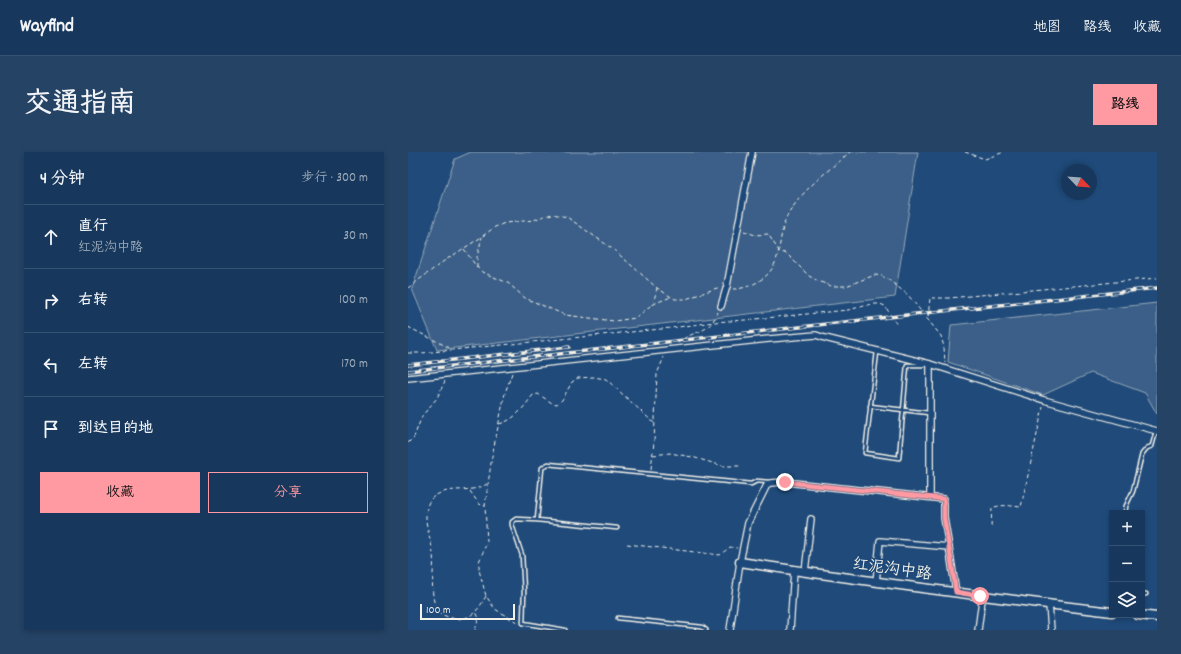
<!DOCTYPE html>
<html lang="zh">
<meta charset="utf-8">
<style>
:root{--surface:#17385c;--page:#244365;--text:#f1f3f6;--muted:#9eacbb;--line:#365272;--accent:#ff9aa2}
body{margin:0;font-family:Dekko,"LXGW WenKai TC",sans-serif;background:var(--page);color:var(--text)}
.controls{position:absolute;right:12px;bottom:12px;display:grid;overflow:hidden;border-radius:0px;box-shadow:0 2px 6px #0003}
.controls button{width:36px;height:36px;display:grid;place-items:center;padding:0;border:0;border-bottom:1px solid var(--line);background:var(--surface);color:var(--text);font:20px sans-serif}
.compass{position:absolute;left:653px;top:12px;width:36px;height:36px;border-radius:50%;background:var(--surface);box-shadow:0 2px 6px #0003;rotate:115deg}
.scale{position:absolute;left:12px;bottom:10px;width:95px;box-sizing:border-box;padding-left:4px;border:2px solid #f4f1e8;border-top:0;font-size:11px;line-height:14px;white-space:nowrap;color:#f4f1e8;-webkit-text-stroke:3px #1f4a7a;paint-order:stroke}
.stop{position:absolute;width:12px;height:12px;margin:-9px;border:3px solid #ff9aa2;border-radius:50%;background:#fff}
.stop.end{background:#ff9aa2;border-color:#fff;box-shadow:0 1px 4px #0008}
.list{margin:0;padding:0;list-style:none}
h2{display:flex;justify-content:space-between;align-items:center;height:52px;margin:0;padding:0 16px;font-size:17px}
h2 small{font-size:13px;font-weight:400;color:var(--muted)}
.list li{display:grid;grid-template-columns:26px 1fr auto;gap:12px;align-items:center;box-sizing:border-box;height:64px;padding:0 16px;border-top:1px solid var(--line)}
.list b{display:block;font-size:15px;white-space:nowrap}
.list p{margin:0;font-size:13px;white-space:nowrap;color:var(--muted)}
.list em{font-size:13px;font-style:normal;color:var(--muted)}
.actions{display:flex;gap:8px;padding:12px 16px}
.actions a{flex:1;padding:9px 0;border:1px solid var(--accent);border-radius:0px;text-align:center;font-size:14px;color:var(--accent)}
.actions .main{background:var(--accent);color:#111}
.icon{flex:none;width:22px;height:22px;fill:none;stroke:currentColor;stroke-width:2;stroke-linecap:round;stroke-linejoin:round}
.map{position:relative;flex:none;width:749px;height:478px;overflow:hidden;border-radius:0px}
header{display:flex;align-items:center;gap:24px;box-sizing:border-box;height:56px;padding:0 20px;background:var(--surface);border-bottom:1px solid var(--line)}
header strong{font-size:19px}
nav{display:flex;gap:22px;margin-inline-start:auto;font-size:14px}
.intro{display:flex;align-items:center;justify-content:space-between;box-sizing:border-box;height:96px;padding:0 24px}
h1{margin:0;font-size:28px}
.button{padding:10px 18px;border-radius:0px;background:var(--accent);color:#111;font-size:14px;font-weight:700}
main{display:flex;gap:24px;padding:0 24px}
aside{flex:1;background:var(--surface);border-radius:0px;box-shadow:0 2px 6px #0003}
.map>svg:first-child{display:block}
</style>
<header>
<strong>Wayfind</strong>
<nav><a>地图</a><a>路线</a><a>收藏</a></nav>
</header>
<div class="intro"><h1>交通指南</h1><a class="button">路线</a></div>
<main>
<aside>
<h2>4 分钟<small>步行 · 300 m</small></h2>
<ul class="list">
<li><svg class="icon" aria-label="ahead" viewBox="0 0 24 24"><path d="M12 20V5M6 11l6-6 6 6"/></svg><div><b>直行</b><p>红泥沟中路</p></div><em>30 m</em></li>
<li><svg class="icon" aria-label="right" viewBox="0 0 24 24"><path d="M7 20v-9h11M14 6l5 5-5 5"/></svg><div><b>右转</b></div><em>100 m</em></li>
<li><svg class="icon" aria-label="left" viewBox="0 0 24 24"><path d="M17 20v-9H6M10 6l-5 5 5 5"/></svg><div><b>左转</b></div><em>170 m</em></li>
<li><svg class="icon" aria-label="arrive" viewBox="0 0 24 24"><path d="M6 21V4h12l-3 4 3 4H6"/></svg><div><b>到达目的地</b></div></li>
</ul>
<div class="actions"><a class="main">收藏</a><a>分享</a></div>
</aside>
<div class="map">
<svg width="749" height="478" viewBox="0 0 749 478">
<rect width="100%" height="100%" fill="#1f4a7a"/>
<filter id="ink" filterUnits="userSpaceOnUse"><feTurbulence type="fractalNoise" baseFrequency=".025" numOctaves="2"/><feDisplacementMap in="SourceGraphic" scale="8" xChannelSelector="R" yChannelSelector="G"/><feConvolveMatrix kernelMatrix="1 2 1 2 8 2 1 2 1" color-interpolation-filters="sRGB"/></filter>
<g filter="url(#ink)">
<!-- green -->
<path fill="#3a5f88" stroke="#97a8b8" d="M63,0H510L487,145L29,198L4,137L47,7Z
M749,151V262L737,241L683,221L635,243L540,210L543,173Z"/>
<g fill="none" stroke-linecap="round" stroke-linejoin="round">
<!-- lane casing -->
<g stroke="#f4f1e8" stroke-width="5.5">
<path id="lane" d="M469,200L457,301L491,306L499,213H515
M462,254L521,261
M717,361L718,354L725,339L734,302L739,296L744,294L748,279
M129,368L209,376
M734,442H738
M210,466L294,475L298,478
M157,478L115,471L116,440L114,403L104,373V370L108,367L129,368L134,316L140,312L343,332L349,329L360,330"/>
</g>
<!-- street casing -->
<g stroke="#f4f1e8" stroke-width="8">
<path id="street" d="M313,154L319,134L344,0
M522,212V345
M0,226L361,187L408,183L417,186L522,212L636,248L749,279
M397,420L403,367
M468,430L472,389L541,395
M641,453L643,478
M322,478L332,410L340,371L359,333L362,331L377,330L536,347V366L542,401L548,440
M382,478L386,418
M570,478L574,448L578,445"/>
</g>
<!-- secondary casing -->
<g stroke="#f4f1e8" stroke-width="11">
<path id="secondary" d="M332,410C456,429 580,445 704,460
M730,463L749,465"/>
</g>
<!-- path -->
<path stroke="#f4f1e8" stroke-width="1" stroke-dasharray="4 3" stroke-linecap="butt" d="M557,0L577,7L596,0
M336,79L347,83L360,82L371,99L379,102L401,124L410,129L423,134H438L467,123L474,124L481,128L500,143L533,184L536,195L537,211
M56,97L68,114L74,120L100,131L117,146L157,163L206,169L228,166L242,154L250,150L263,145
M69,115V105L74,85
M0,136L36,109L72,86L87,75L97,71L126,68L136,64L145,62L159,65L206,98L249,136L260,143L267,147H278L309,136H311
M325,137C334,137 343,134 351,129C378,113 367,84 381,61C396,36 420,19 442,0
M245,153L249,136
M520,165L522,146H541L749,126
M0,175L44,197
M270,191C287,176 299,185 310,160
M0,201H14L263,176L306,170L337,168L440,158L464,152H472L477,154L489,173
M104,221L97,241L84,304L77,354L79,390L71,410V418L78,444L87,457L103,467L110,470
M91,272C107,268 115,256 125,243L130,242L144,251L149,252L154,248L164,230L170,226L185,225L198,227L247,272
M0,291L6,285L14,264L29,246L37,229
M245,303L262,301L284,305L315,314H332
M243,317L246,290L249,222L256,205
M62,339L71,352L77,354
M583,374L584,356C593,352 603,354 613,355L635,255
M219,392L312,403L322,395L329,396
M78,444C69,461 60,471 40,465C35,463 30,461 28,456C21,439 27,419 25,402C24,390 18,377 18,366C18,359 19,350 24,346C41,332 61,343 79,332
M67,478L71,466L68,460"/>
<!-- lane -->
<use href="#lane" stroke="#1f4a7a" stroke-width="2.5"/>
<!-- street -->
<use href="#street" stroke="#1f4a7a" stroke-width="5.5"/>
<!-- secondary -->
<use href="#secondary" stroke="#1f4a7a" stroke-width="8"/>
<!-- rail casing -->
<g stroke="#f4f1e8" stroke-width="3.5">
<path id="rail" d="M0,213L161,195
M0,219L535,159L749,136"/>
</g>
<!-- rail -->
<use href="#rail" stroke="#1f4a7a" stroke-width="2" stroke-dasharray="6" stroke-linecap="butt"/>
</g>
</g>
<g fill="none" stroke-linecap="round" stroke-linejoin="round" filter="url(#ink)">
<!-- route -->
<path stroke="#ff9aa2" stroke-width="5" d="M377,330L536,347V366L542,401L548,440L572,444"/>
</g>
<g text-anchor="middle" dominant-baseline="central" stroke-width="3" stroke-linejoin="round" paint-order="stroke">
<!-- street labels -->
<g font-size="16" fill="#f4f1e8" stroke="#1f4a7a">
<text transform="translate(484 418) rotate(8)">红泥沟中路</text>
</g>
</g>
</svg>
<div class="controls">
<button>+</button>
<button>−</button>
<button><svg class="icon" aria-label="layers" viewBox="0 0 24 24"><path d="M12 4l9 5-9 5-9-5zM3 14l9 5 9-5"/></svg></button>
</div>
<svg class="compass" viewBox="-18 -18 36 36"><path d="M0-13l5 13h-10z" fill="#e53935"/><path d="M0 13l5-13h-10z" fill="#9eacbb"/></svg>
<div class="scale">100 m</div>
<div class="stop" style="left:572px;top:444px"></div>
<div class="stop end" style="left:377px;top:330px"></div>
</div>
</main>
